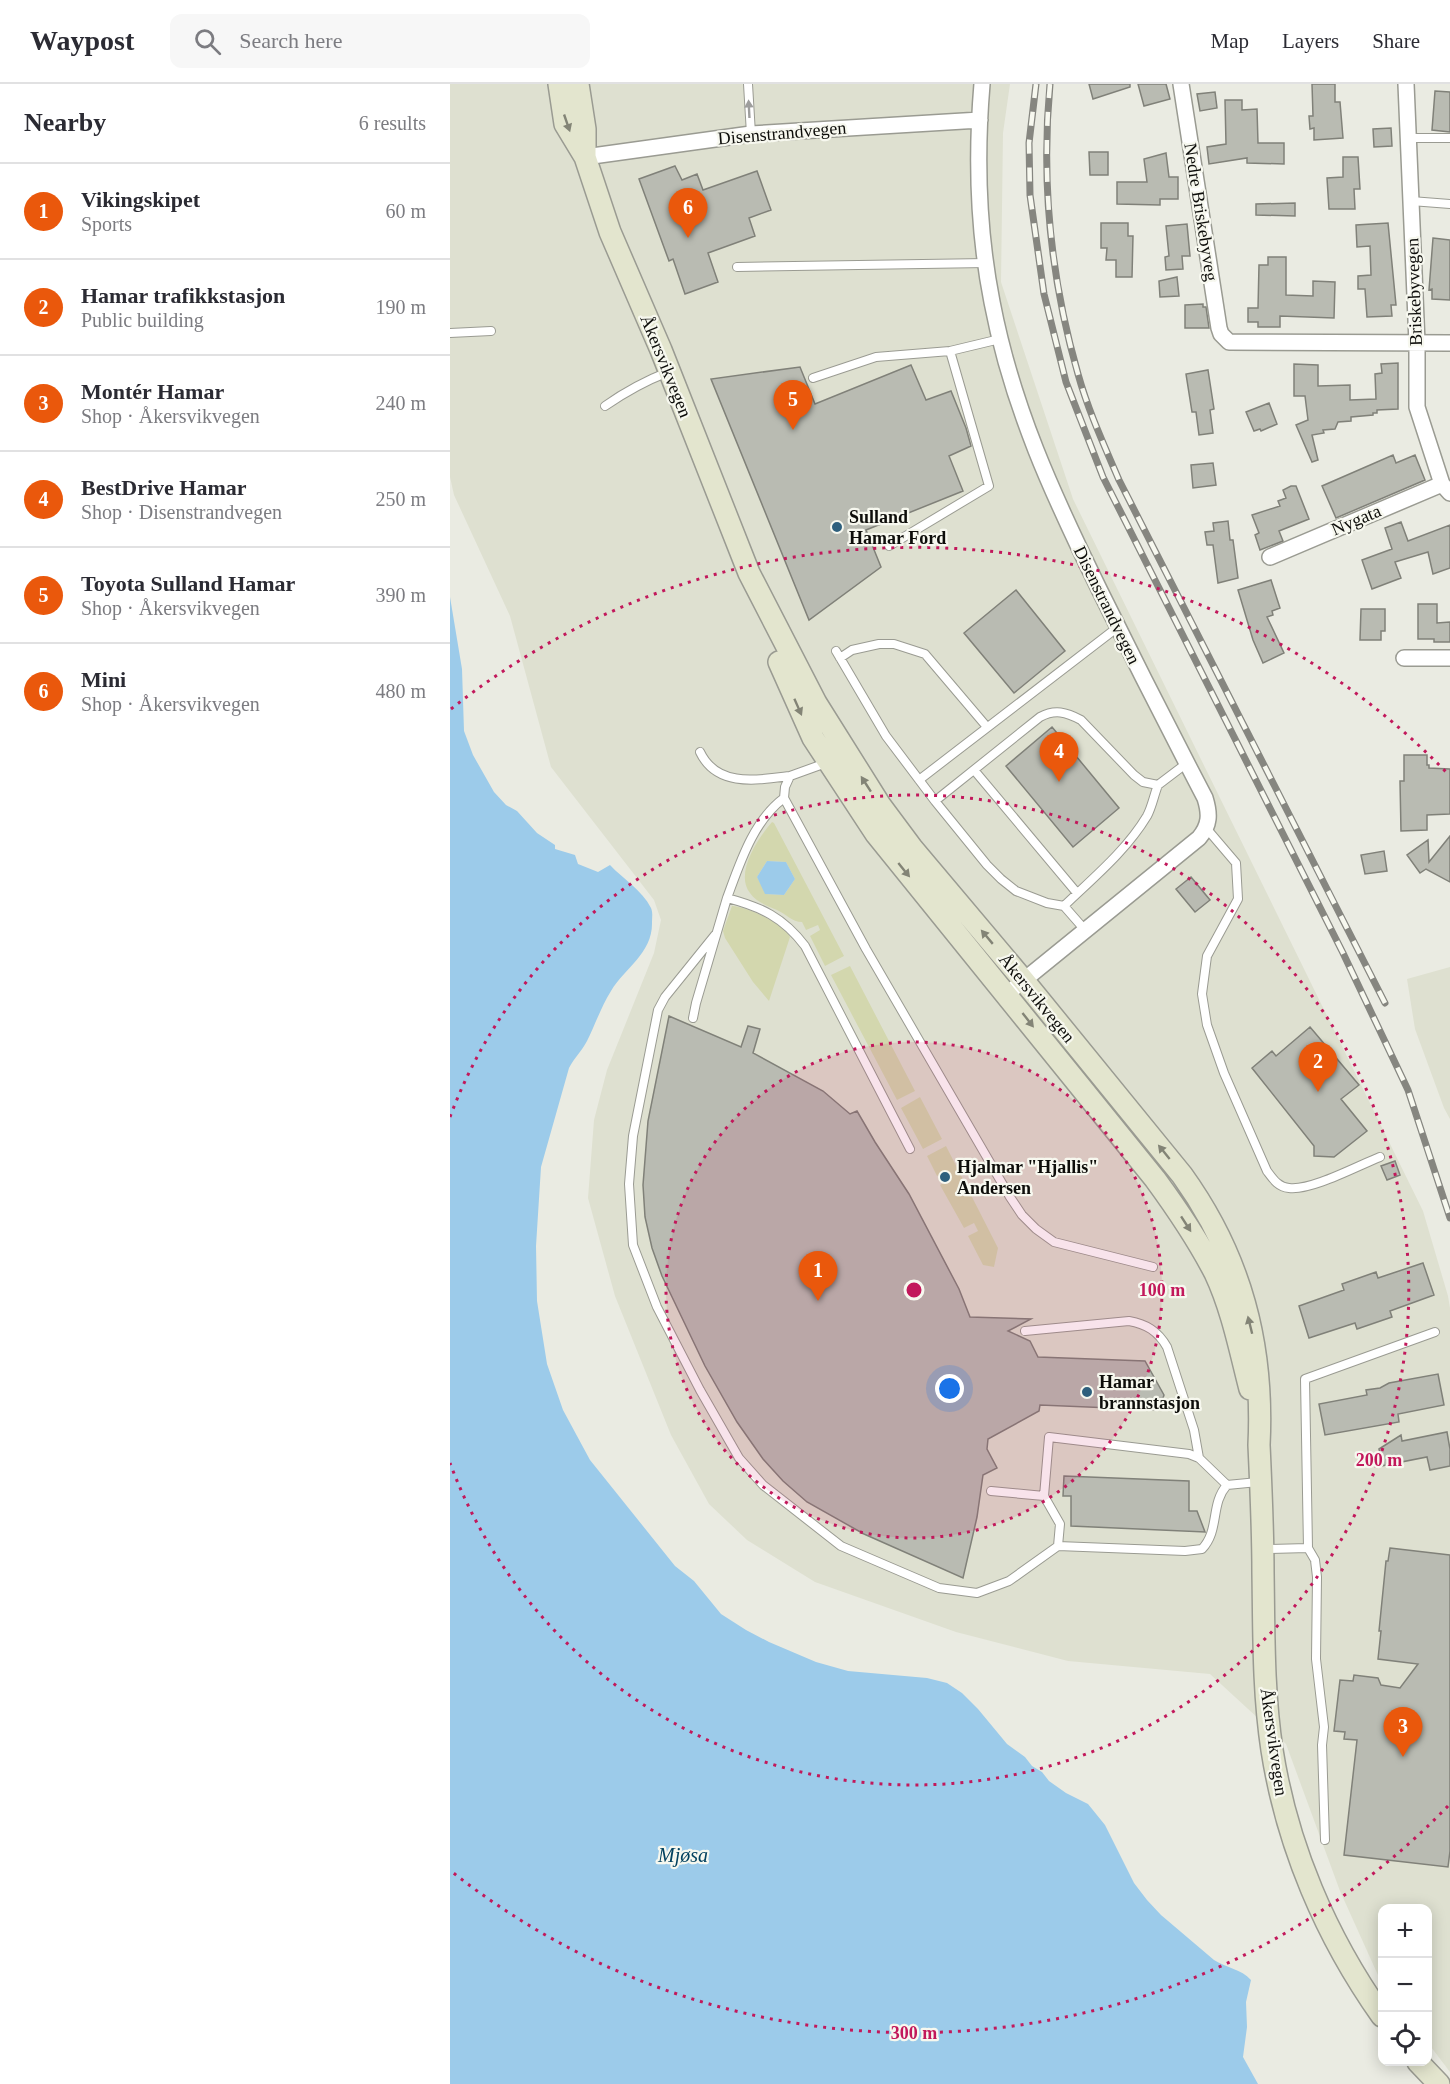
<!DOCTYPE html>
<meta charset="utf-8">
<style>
:root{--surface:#fff;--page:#f7f7f7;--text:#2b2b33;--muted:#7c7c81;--line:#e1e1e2;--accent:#ea580c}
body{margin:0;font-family:Georgia,serif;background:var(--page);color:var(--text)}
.controls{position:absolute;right:18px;bottom:18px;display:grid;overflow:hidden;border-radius:12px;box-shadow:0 3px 15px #0003}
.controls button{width:54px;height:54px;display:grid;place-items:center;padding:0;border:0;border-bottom:2px solid var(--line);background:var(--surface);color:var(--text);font:30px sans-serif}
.you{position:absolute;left:500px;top:1305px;width:21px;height:21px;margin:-15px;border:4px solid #fff;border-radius:50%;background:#1a73e8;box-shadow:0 0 0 9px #1a73e833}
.badge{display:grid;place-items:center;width:39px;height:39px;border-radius:50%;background:var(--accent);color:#fff;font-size:20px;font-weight:700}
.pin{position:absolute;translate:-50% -50px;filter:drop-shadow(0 2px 3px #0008)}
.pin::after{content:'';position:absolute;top:32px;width:21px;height:18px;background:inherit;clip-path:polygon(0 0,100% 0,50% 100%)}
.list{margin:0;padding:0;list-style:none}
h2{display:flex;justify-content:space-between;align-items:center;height:78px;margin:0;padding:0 24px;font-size:26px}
h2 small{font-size:20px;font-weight:400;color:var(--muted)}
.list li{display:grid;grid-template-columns:39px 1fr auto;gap:18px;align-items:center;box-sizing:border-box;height:96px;padding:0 24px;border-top:2px solid var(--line)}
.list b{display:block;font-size:22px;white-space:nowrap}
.list p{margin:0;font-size:20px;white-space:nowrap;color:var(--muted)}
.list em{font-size:20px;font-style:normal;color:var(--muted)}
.icon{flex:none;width:33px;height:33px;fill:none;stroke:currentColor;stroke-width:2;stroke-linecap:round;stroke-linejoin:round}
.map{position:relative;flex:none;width:1000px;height:2000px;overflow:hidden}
header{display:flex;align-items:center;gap:36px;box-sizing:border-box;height:84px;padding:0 30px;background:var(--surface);border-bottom:2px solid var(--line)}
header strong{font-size:28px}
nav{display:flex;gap:33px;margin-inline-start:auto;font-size:21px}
.search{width:420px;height:54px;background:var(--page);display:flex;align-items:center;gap:15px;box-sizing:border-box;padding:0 21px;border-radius:12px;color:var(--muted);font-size:22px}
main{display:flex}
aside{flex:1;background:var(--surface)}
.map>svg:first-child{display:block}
</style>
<header>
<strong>Waypost</strong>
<div class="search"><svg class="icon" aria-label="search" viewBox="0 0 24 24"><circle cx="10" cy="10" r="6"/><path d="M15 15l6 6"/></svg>Search here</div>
<nav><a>Map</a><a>Layers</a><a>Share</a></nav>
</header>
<main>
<aside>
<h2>Nearby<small>6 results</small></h2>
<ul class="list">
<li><span class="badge">1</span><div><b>Vikingskipet</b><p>Sports</p></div><em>60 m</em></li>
<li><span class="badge">2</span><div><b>Hamar trafikkstasjon</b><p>Public building</p></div><em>190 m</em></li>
<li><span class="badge">3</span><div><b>Montér Hamar</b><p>Shop · Åkersvikvegen</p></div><em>240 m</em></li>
<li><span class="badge">4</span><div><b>BestDrive Hamar</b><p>Shop · Disenstrandvegen</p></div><em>250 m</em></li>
<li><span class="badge">5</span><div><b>Toyota Sulland Hamar</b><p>Shop · Åkersvikvegen</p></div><em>390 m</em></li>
<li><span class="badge">6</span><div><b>Mini</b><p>Shop · Åkersvikvegen</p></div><em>480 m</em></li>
</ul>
</aside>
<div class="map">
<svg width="1000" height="2000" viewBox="0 0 1000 2000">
<rect width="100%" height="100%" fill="#eaebe2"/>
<!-- built -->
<path fill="#dee0d0" d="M0,0H560L553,49L551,198L623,415L973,1127L998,1212L1000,1224V1988L978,1959V1824H932V1900L890,1807L836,1660L760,1590L618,1577L506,1548L365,1498L297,1456L259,1420L221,1351L165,1212L138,1114L144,1036L157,986L204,869L211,836L204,816L101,683L60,532L4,411L0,393Z
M1000,883V1035L994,1024L965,945L957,895Z"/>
<!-- green -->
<path fill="#d3d7ae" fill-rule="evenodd" d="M322,738L324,739L394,872L375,882L360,852L370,846L368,841L356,846L352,838C342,838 336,830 327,826C318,822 306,818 300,809C284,789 309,753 322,738ZM317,777L336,778L345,795L334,811L316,810L307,793Z
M282,822C297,823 333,839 340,853L319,917L303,898L275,854L273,847Z
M400,882L465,1007L447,1016L381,891Z
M470,1013L492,1055L473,1065L451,1024Z
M496,1062L548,1164L544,1183L533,1181L518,1152L528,1147L524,1139L514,1144L490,1101L501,1094L497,1087L487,1092L477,1072Z"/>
<!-- water -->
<path fill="#9ccbea" d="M0,513L12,585L14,647L23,671L44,708L56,721L67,727L87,749L105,761V765L125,771L128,780L148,788L160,781C173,795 192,806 201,824C203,829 202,833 202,838C203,869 175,884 161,907C151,923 145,941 137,957C132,967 124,974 119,984L91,1083L86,1162L87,1217L97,1280L113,1326L140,1376L225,1482L244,1497L271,1530L296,1546L319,1558L366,1578L398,1587L477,1594L497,1599L512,1609L528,1625L557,1660L575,1673L582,1682L592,1688L599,1697L616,1709L638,1720L655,1741L684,1799L697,1816L711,1831L764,1876C777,1884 791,1885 801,1896L796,1918L797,1943L793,1973L808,2000H0Z
M317,777L336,778L345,795L334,811L315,810L307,793Z"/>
<!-- building -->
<path fill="#b9bbb2" stroke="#808179" stroke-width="1.5" d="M639,0H680V3L643,15Z
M688,0H716L720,15L694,22Z
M862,0H885V18H890L893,54L864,56V44L860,45L859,32H863Z
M985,7L1000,8V48L982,46Z
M765,8L767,24L750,27L747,10Z
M775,16H792V26L807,25L808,59H834V80L797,79V74L759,80L757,63L776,60Z
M941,44L942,62L924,63L923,45Z
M639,68H658V91H640Z
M716,69L719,93H728V115H710V121L667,120V98H697L694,75Z
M893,73H908L910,105H904L905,125H879L877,94L893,93Z
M225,82L232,96L247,90L253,106L307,87L321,126L299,134L305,152L258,169L268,198L235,210L223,175L219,177L189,95Z
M845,119V132L806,131V120Z
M651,139H678V152H683L682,193H666V176H656L657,164H651Z
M938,139L946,221H941L942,232L917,233L915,205H908V192L921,191L920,162L907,163L906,141Z
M737,140L740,172H732L733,185L716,186L715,173L719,172L716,142Z
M983,154L1000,156V216L982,215V205L979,206Z
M818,173H836V211L863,212V197L885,198L884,234L830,232V243H808V238H798V224H808L809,181H818Z
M727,193L729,212L710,213L709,197Z
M753,220V223H756L759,244H735V221Z
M948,279V325L927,326V329H923V331L901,333V337L888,338L885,345L873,346L874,349L862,351L868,376L862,378L846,341L858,336L855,312H844V280L868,281V302L900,301V316L926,315L925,290L932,289L931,280Z
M461,281L476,316L501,307L516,344L521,362L499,372L513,407L416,446L431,483L359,536L261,295L350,283L365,320Z
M758,286L764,325L760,326L763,349L749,351L746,328H742L736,290Z
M819,319L827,340L811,347L810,345L804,347L796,328Z
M943,371L946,379L965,371L975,396L886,434L872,402Z
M763,379L766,401L743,404L741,381Z
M841,402H846L859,435L829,447L833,457L810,466L805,451L809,449L802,431L830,422L828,417L836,414L833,406Z
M778,437L780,456H783L788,494L768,499L763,461H757L755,448L764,447L763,439Z
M951,438L958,457L1000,441V484L983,490L978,468L945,478L951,494L922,505L912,476L942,465L935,444Z
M821,496L830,524L822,527L823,531L817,533L834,569L813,579L803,556L788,506Z
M566,506L615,567L564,609L514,549Z
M968,520H987V539L1000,538V558H984V555H968Z
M911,525H935V547H931V556H910Z
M602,643L669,724L623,763L556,682Z
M954,671H977V681H979V684L1000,685V730L977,731V746L951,747L950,697H954Z
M1000,752V798L976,785L970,789L957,771L978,756L979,778Z
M934,767L937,787L915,790L911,771Z
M741,793L760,816L745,828L726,805Z
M219,932L291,963L298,942L310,945L303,969L373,1007L400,1030L407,1027L425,1058L459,1110L509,1205L520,1233L581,1235L558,1247L580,1257L588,1273L695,1277L714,1311L709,1326L590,1321L589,1327L538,1355L537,1365L547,1384L533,1391L527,1433L513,1494L414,1450L357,1418L333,1397L313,1375L287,1338L255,1282L212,1192L202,1164L195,1133L193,1101L198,1037Z
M860,943L909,1001L891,1015L917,1047L884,1073L864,1072V1062L802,984L822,967L826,972Z
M945,1077L950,1091L937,1096L931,1082Z
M973,1179L984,1211L940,1227L942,1233L907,1245L905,1239L859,1254L849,1222L894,1206L892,1200L926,1188L928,1194Z
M988,1290L994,1321L948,1330L949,1338L875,1351L869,1320L917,1311L916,1306L930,1304L939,1299Z
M997,1348L1000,1365V1382L980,1386L977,1373L931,1382L929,1365L951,1351L952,1357Z
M614,1392L739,1397V1427H747L755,1448L621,1442V1412H613Z
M940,1464L1000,1471V1767L998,1783L894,1771L907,1656L894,1655L895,1648L884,1647L890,1596L903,1597L904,1591L928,1594L931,1601L950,1604L968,1580L928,1575L931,1547H929L936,1477H938Z"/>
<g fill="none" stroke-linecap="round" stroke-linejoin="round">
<!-- lane casing -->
<g stroke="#9a9b92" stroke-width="10">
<path id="lane" d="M298,0L301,50
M958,54H1000
M961,117L1000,120
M287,183L537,179
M0,249L41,247
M363,294L426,273L500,267
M155,322C175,308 195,297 218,288
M439,462L539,402L500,267L550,255
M386,567L436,652L485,717L537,781L551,795L566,807L597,819L614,822L635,846
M390,574L402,566L429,560H444L475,570L537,643
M250,668C267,704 308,696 340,692
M376,679L340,692L335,703L334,714L416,865L560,1113L572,1131L586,1145L604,1158L703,1183
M524,686L627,809
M469,696L668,543
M485,717L590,633C605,625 616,628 631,636L684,691L693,698L708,701L737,679
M757,745L786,779L788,815L757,872L752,910L757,941L774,989L817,1087C823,1095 828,1103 839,1104C861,1107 907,1082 930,1073
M277,814C290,779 303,737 334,714
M614,822C643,794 676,767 697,732C702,723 704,711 708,701
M265,851L215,913L208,926L183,1052L179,1100L183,1161L207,1223L250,1306L289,1374L313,1401L391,1462L489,1504L527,1509L559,1497L608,1462L735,1467L752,1465C770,1446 760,1420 777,1401
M243,934L246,919L277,814C311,823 333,833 355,862L460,1065
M575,1247L679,1237C696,1240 708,1247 717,1263L744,1346L749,1374
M541,1407L594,1412
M608,1462L610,1440L594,1412L599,1353L739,1370L749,1374L777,1401L808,1398
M858,1464L855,1295L985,1248
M816,1465L858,1464L865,1476L867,1493L866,1575L874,1643L872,1661L875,1756"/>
</g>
<!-- street casing -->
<g stroke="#9a9b92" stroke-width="18">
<path id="street" d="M532,0C526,71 528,147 542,218C562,323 603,411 650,507C684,576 719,645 755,714C760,730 760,741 749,754L557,910
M731,0L769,244L771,250L779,258L1000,259
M956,0L967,259V323L992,400L1000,409
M135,73L301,50L530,36
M820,473L992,400
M954,574H1000"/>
</g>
<!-- secondary casing -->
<g stroke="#9a9b92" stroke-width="24">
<path id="secondary" d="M109,0L115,40L135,73L160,148L211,266L299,489L366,619L430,721L462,764L574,897L732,1091C791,1173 814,1261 809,1361C811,1404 813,1446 813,1489C814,1548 813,1607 822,1666C837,1762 876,1853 932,1932
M128,0L135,45V73
M329,578L363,654L426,750L705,1095C727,1125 748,1156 765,1189C782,1225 790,1266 800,1305
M968,1978L989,2000"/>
</g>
<!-- lane -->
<use href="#lane" stroke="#fff" stroke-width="8"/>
<!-- street -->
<use href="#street" stroke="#fff" stroke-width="15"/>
<!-- secondary -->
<use href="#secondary" stroke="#e3e5ce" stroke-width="21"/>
<!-- rail casing -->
<g stroke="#868680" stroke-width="7">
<path id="rail" d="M586,0L579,59L580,111L594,210L616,298L653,393L893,869L958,1006L1000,1134
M600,0C591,97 601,196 628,290C638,326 654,361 669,396L935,919"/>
</g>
<!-- rail -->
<use href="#rail" stroke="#f7f8ef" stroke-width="4.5" stroke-dasharray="14" stroke-linecap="butt"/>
</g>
<!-- one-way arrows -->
<defs><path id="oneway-solid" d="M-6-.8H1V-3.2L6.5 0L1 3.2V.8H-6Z" transform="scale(1.5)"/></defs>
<use fill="#9e9e9d" href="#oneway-solid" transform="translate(299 25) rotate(-93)"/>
<g fill="#838476">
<use href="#oneway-solid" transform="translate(117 39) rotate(71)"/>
<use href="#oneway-solid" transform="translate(348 623) rotate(66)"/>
<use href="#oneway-solid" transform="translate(416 700) rotate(-123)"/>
<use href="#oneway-solid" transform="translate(454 786) rotate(51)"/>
<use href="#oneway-solid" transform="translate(537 853) rotate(-130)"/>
<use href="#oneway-solid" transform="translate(578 936) rotate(52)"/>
<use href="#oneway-solid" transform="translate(714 1068) rotate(-129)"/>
<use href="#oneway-solid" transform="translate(736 1140) rotate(57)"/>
<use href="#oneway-solid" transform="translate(800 1241) rotate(-104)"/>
</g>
<!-- distance rings -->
<circle cx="464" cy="1206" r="248" fill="#c2185b" fill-opacity=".12"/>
<g fill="none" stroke="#c2185b" stroke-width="3" stroke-dasharray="3 6">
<circle cx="464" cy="1206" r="248"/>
<path d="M0 1033A495 495 0 1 1 0 1379"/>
<path d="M998 1722A743 743 0 0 1 1 1787M1 625A743 743 0 0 1 998 690"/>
</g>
<!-- markers -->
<g fill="#2e5f7d" stroke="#f7f8ef" stroke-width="2">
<circle cx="387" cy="443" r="6"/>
<circle cx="495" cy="1093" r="6"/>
<circle cx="637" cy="1308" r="6"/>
</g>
<g text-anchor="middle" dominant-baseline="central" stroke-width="4.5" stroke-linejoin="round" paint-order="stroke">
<!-- street labels -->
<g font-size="18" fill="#0d0d0a" stroke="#f7f8ef">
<text transform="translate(332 49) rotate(-5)">Disenstrandvegen</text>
<text transform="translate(751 128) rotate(81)">Nedre Briskebyveg</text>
<text transform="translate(964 208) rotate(-92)">Briskebyvegen</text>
<text transform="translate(216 282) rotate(68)">Åkersvikvegen</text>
<text transform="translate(906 436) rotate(-23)">Nygata</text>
<text transform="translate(657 521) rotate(64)">Disenstrandvegen</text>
<text transform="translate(587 914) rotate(51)">Åkersvikvegen</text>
<text transform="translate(824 1658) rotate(82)">Åkersvikvegen</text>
</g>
<!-- poi labels -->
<g font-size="18" font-weight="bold" fill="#0d0d0a" stroke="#f7f8ef" text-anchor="start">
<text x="399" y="433">Sulland<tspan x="399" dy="21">Hamar Ford</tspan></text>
<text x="507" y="1083">Hjalmar "Hjallis"<tspan x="507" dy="21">Andersen</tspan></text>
<text x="649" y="1298">Hamar<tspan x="649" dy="21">brannstasjon</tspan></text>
</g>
<!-- water labels -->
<g font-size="20" font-style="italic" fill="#034260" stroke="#f7f8ef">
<text x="233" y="1771">Mjøsa</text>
</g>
</g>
<circle cx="464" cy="1206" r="9" fill="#c2185b" stroke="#f7f8ef" stroke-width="3"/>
<g font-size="18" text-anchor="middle" font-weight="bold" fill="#c2185b" stroke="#f7f8ef" stroke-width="4.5" stroke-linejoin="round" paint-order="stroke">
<text x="712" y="1212">100 m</text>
<text x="929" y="1382">200 m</text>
<text x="464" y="1955">300 m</text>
</g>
</svg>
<div class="controls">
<button>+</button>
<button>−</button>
<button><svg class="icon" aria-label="locate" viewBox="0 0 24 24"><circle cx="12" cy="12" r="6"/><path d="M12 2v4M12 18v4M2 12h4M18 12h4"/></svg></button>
</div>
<div class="you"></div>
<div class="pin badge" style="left:368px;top:1217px">1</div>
<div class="pin badge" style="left:868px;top:1008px">2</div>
<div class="pin badge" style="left:953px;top:1673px">3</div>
<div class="pin badge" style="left:609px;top:698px">4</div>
<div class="pin badge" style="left:343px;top:346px">5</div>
<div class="pin badge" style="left:238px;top:154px">6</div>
</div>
</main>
